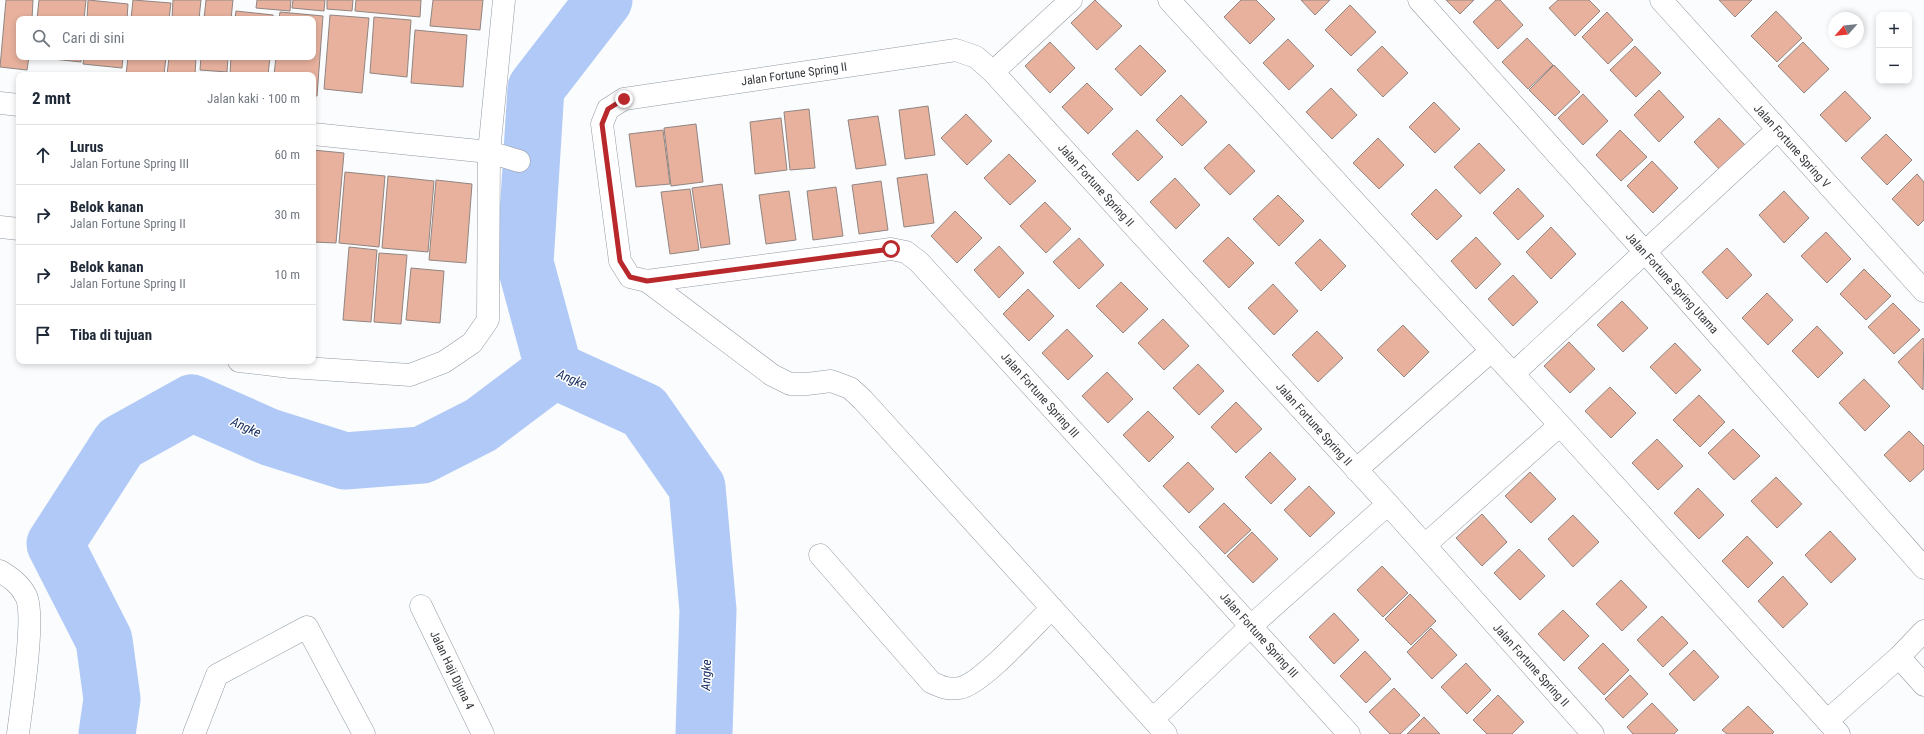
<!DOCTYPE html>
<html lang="id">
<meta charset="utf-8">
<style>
:root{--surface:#fff;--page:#f2f2f3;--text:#1f2937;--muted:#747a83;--line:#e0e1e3}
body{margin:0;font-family:"Roboto Condensed",sans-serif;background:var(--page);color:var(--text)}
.controls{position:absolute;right:12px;top:12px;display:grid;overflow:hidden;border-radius:8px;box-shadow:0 2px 6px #0003}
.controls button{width:36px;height:36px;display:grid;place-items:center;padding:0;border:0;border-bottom:1px solid var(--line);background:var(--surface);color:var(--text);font:20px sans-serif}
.compass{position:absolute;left:1828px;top:12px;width:36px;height:36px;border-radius:50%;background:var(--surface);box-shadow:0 2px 6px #0003;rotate:243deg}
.stop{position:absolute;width:12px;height:12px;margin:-9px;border:3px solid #b9292c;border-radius:50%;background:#fff}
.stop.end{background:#b9292c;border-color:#fff;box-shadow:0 1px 4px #0008}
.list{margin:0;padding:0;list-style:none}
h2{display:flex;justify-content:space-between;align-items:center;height:52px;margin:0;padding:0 16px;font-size:17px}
h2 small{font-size:13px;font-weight:400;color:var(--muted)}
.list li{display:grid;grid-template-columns:26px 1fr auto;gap:12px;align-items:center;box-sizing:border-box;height:60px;padding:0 16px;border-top:1px solid var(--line)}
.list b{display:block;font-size:15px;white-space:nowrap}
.list p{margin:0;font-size:13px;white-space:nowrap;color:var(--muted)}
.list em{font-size:13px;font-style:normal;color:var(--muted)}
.icon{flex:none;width:22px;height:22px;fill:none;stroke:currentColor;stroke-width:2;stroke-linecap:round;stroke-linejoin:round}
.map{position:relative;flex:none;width:1924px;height:734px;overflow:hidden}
.search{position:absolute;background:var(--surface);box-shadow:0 2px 6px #0003;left:16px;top:16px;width:300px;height:44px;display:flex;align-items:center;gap:10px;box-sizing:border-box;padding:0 14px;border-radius:8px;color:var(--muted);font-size:15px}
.panel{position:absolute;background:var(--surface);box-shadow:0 2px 6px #0003;left:16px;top:72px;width:300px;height:292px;border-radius:8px}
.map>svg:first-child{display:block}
</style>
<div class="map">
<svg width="1924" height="734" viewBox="0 0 1924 734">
<rect width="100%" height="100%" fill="#fafcfe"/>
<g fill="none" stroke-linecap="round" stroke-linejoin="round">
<!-- river -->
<path stroke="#b0c9f6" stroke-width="57" d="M554,370L525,263L536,88L604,0
M107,734L112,699L104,640L55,544L120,443L192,403L269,437L345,461L422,455L481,425L554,370L644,411L697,487L708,610L704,734"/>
</g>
<!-- building -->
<path fill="#e7b19e" stroke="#918581" d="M6,0H33L32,19H19V57H29L27,70L0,67Z
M39,0H86L84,19H37Z
M88,0L128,4L127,19H87Z
M133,0L171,3L169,19H131Z
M173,0H201L199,19H172Z
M206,0H233L231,19H204Z
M257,0H291L290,11L256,8Z
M293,0H325L324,11L292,8Z
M327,0H353L352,11L327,9Z
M356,0H421L420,17L355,11Z
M433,0H483L480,30L430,26Z
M1095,0L1122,26L1097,50L1071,23Z
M1241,0H1256L1275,19L1250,44L1224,17Z
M1301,0H1330L1315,15Z
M1446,0H1474L1460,14Z
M1496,0H1500L1523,25L1498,49L1473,22Z
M1558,0H1589L1600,11L1575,36L1549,8Z
M1719,0H1752L1735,17Z
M1350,5L1376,32L1351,56L1325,30Z
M236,11L273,15V19H235Z
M1776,11L1802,38L1777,62L1751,36Z
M280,12L323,16L317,96H313V75H274L276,57H313V19H279Z
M1607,12L1633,40L1608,64L1582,37Z
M330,15L369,18L362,93L324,89Z
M374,17L411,20L407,77L370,73Z
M415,30L467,35L463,87L411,83Z
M1527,38L1553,65L1528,89L1502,62Z
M1288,39L1314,66L1289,90L1263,63Z
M1050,42L1075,68L1050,93L1025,66Z
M1803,42L1829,69L1804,93L1778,66Z
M1140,45L1166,71L1141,96L1115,69Z
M1382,46L1408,73L1383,97L1357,70Z
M1635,46L1661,73L1636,97L1610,70Z
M34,57H81V62Z
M84,57H123L122,68L83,64Z
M128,57H166L164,75H126Z
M169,57H196L195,75H167Z
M201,57H228L227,72L200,70Z
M231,57H270L268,75H230Z
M1554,65L1580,92L1555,116L1529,90Z
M1087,83L1113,109L1088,134L1062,107Z
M1331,88L1357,115L1332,139L1306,112Z
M1659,90L1684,117L1659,142L1634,115Z
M1845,91L1871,118L1846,142L1820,115Z
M1583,94L1608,121L1583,145L1558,118Z
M1181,95L1207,122L1182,146L1156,120Z
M1434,102L1460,129L1435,153L1409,127Z
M928,106L935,155L905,159L899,110Z
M809,109L815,168L790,170L784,112Z
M966,114L992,141L967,165L941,138Z
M878,116L886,165L856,169L848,120Z
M781,118L787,170L755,174L750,122Z
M1719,118L1745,145L1720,170L1694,142Z
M696,124L703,182L671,186L664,128Z
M663,130L670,184L636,187L629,134Z
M1137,130L1163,157L1138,181L1112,154Z
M1620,130L1647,157L1621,181L1596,155Z
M1886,134L1912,160L1887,185L1861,158Z
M1378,138L1404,165L1379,189L1353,163Z
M1479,143L1505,170L1480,194L1454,167Z
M1229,144L1255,171L1230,195L1204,168Z
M313,150L344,153L336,243L313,242Z
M1009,154L1036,181L1010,205L984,178Z
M1652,161L1678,188L1653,213L1627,186Z
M345,172L385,176L379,247L339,243Z
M927,174L934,223L904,227L897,178Z
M1917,174L1924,182V220L1918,226L1892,199Z
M388,176L434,181L428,252L382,248Z
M1175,178L1200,205L1176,229L1150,202Z
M436,180L472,184L466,263L429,260Z
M881,181L888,230L859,234L852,185Z
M722,184L730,244L701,248L692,188Z
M836,187L843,236L813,240L807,191Z
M1518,188L1544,216L1518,240L1493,213Z
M690,189L699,250L670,254L661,192Z
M1436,189L1462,216L1437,240L1411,214Z
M789,191L796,240L766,244L759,195Z
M1784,191L1809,218L1784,243L1759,215Z
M1278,195L1304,221L1279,246L1253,219Z
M1045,202L1071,229L1046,253L1020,226Z
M955,211L982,238L957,263L931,236Z
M1551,227L1576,254L1551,279L1526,252Z
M1826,232L1851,259L1827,283L1801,256Z
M1228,237L1254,263L1229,288L1203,261Z
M1476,237L1501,264L1476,289L1451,261Z
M1079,238L1104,265L1079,289L1053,262Z
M1320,239L1346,266L1321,291L1295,263Z
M999,246L1024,273L999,298L974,270Z
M349,247L377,250L371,322L343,320Z
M1727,248L1752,275L1727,299L1702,272Z
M379,253L407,255L401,324L374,322Z
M411,268L444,271L440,323L406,320Z
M1864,269L1891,296L1866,320L1840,294Z
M1513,275L1538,302L1513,326L1488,299Z
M1121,282L1148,309L1123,333L1096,306Z
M1273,284L1298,311L1274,335L1248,308Z
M1028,289L1054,316L1029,341L1003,314Z
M1767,293L1793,320L1768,345L1742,318Z
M1622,301L1648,328L1623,352L1597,325Z
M1893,303L1920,330L1894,354L1868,327Z
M1163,319L1189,346L1164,370L1138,343Z
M1403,325L1429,352L1404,377L1377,350Z
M1817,326L1843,353L1818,378L1792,351Z
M1067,329L1093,356L1068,380L1042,353Z
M1317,331L1343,358L1318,382L1292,355Z
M1923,338L1924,340L1923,390L1898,362Z
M1569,342L1595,369L1570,393L1544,366Z
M1675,343L1701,370L1676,394L1650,367Z
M1198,364L1224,391L1199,415L1173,388Z
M1107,372L1133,399L1108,423L1082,396Z
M1864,379L1890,406L1865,431L1839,403Z
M1610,387L1636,413L1611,438L1585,411Z
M1699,395L1725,422L1700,447L1673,420Z
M1236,402L1262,429L1236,453L1211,427Z
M1148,411L1174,437L1149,462L1123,435Z
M1733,429L1760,456L1734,480L1708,453Z
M1909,431L1924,446V469L1910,482L1884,455Z
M1657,439L1683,466L1658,490L1632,463Z
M1270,452L1296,479L1271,504L1245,477Z
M1188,462L1214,489L1189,513L1163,486Z
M1530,472L1556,499L1531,523L1505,496Z
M1776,477L1802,504L1777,528L1751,501Z
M1309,486L1335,513L1310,537L1284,510Z
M1698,488L1724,515L1699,539L1674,513Z
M1224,503L1251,530L1225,554L1199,527Z
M1482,514L1507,542L1482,566L1456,538Z
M1573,515L1599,542L1573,567L1548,539Z
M1830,531L1856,559L1831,583L1805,555Z
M1252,532L1278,559L1253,583L1227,556Z
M1747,536L1773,563L1748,588L1722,561Z
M1519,549L1545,576L1520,600L1494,573Z
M1382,566L1408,593L1383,617L1357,590Z
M1783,576L1808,604L1783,628L1758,601Z
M1621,580L1647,607L1622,631L1596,604Z
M1410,594L1436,621L1411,645L1385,619Z
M1563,610L1589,636L1564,661L1538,634Z
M1334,613L1359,640L1334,664L1309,637Z
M1662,616L1688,643L1663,667L1637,640Z
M1431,628L1457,655L1432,679L1407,652Z
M1603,643L1629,670L1604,695L1578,668Z
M1694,650L1719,677L1694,701L1669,674Z
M1365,651L1391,679L1366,703L1340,676Z
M1466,663L1491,690L1467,714L1441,687Z
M1630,675L1648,694L1623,718L1605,699Z
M1394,688L1420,715L1400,734H1390L1369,712Z
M1498,695L1524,722L1512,734H1487L1473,720Z
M1652,703L1678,730L1674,734H1633L1627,727Z
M1748,706L1774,732L1772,734H1727L1722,730Z
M1424,717L1440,734H1407Z"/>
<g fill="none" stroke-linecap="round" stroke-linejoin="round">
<!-- street casing -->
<g stroke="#939aa3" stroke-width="23">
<path id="street" d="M1169,0L1560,425L1839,734
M1419,0L1645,252L1924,568
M1661,0L1924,291
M993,72L1071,0
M0,103L19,105
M313,134L489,152L519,161
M0,227L19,229
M647,281L772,375L790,384H807L831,381L850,388L863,400L1166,734
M239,361L290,367L410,375L444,362L472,343L488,320L489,152L504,0
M1513,374L1777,130
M1356,470L1491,351
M1425,545L1560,425
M820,555L931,682C941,687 948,690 960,688C982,684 1033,626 1052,608
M0,571C11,578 20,584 26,596C36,616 21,708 18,734
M421,606L483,734
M1899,657L1924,685
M1153,719L1251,626L1388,504
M1827,721L1899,657L1924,631
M194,734L217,675L307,627L364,734
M1349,734L919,262L906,252L891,249L647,281L630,277L620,261L602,124L608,109L624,99L956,50L976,57L993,72L1388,504L1593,734"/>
</g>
<!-- street -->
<use href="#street" stroke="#fff" stroke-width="22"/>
</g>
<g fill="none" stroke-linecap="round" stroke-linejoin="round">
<!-- route -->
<path stroke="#b9292c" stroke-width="5" d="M624,99L608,109L602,124L620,261L630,277L647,281L891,249"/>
</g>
<g text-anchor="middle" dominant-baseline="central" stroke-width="3" stroke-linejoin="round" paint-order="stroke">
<!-- street labels -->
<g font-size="12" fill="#36393d" stroke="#fff">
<text transform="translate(794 74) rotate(-8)">Jalan Fortune Spring II</text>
<text transform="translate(1792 146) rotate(48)">Jalan Fortune Spring V</text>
<text transform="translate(1096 185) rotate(48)">Jalan Fortune Spring II</text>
<text transform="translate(1672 283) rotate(48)">Jalan Fortune Spring Utama</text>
<text transform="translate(1040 395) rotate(48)">Jalan Fortune Spring III</text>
<text transform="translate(1314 424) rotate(48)">Jalan Fortune Spring II</text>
<text transform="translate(1259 635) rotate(48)">Jalan Fortune Spring III</text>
<text transform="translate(1531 665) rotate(48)">Jalan Fortune Spring II</text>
<text transform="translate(452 670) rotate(64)">Jalan Haji Djuna 4</text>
</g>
<!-- water labels -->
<g font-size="13" font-style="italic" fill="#122a5f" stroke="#fff">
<text transform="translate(572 379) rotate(22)">Angke</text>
<text transform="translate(246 427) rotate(24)">Angke</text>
<text transform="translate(706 675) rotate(-88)">Angke</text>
</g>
</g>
</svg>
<div class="controls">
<button>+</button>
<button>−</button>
</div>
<svg class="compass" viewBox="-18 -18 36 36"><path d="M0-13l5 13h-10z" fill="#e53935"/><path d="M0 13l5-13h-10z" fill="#747a83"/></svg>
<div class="stop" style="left:891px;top:249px"></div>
<div class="stop end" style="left:624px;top:99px"></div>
<div class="search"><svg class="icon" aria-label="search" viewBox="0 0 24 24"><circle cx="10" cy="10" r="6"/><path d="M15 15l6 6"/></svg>Cari di sini</div>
<section class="panel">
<h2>2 mnt<small>Jalan kaki · 100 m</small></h2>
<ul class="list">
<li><svg class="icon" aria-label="ahead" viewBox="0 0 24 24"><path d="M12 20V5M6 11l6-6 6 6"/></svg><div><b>Lurus</b><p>Jalan Fortune Spring III</p></div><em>60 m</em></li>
<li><svg class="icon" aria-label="right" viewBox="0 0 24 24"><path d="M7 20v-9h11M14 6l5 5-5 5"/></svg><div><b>Belok kanan</b><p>Jalan Fortune Spring II</p></div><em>30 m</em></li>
<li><svg class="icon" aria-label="right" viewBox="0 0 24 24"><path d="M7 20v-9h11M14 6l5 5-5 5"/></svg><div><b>Belok kanan</b><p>Jalan Fortune Spring II</p></div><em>10 m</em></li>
<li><svg class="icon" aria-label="arrive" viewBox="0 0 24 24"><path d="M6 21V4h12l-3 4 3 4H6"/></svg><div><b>Tiba di tujuan</b></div></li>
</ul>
</section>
</div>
